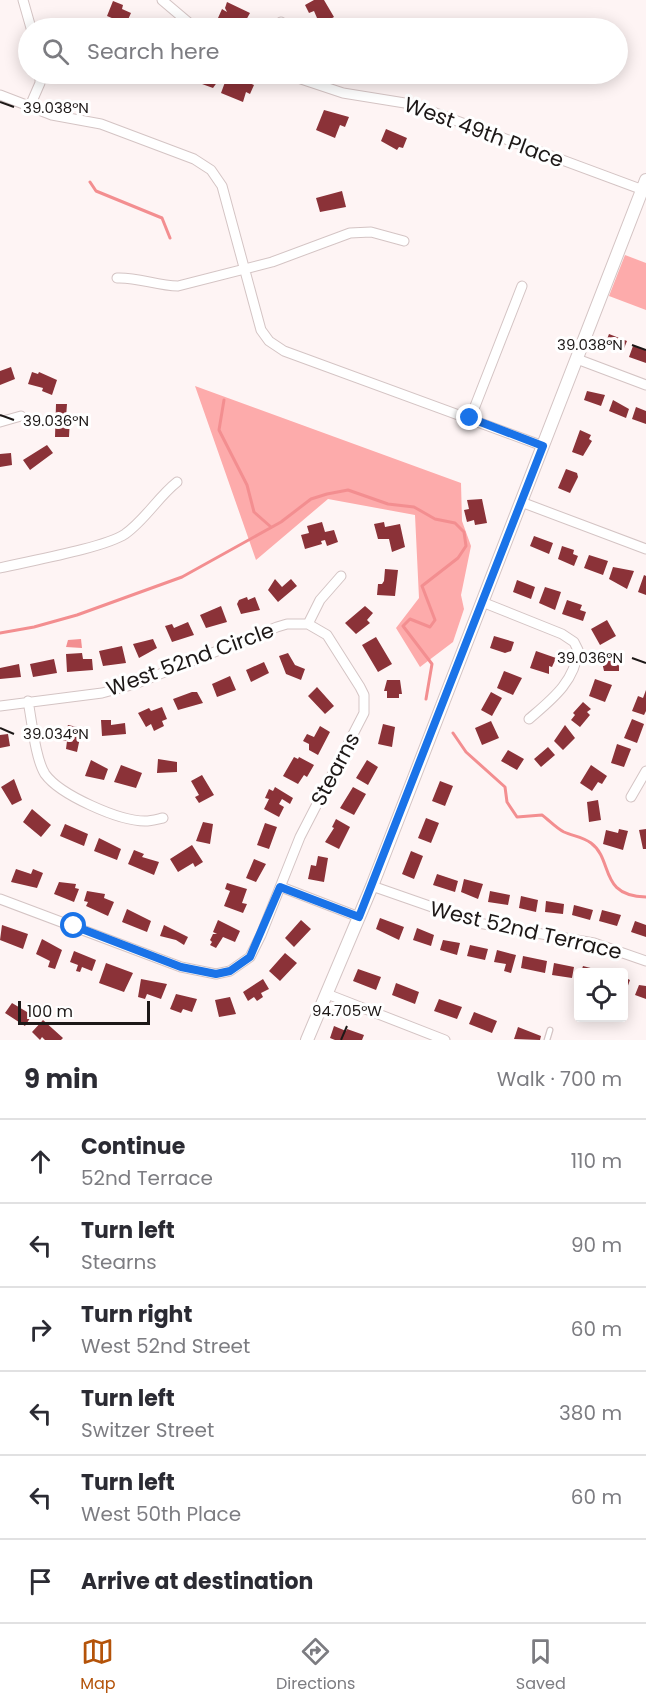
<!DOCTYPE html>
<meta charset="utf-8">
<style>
:root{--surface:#fff;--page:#f2f2f3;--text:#2b2b33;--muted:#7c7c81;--line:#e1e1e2;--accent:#b45309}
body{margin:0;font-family:Poppins,sans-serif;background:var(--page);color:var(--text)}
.controls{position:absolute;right:18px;bottom:18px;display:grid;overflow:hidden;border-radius:6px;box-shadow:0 3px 15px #0003}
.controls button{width:54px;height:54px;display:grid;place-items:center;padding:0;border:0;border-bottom:2px solid var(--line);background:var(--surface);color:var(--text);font:30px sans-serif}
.scale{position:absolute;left:18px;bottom:15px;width:132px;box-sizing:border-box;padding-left:6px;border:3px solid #1d1817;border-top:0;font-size:16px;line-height:21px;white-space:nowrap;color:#1d1817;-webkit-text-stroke:4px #fff;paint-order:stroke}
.stop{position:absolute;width:18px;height:18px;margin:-14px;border:4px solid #1a73e8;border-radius:50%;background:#fff}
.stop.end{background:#1a73e8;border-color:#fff;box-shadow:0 2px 6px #0008}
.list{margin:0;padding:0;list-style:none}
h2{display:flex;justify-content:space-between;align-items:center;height:78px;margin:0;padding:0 24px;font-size:26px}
h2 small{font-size:20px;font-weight:400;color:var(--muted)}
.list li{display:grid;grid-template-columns:39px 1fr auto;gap:18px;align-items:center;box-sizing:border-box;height:84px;padding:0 24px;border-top:2px solid var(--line)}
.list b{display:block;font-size:22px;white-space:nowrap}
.list p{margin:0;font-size:20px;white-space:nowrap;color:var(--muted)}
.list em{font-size:20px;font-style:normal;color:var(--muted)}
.icon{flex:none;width:33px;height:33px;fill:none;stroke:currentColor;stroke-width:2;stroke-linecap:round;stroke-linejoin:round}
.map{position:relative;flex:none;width:646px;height:1040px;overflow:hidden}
.search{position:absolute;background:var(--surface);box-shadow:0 3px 15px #0003;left:18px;right:18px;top:18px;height:66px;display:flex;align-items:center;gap:15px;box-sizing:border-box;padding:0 21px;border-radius:33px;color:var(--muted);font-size:22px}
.sheet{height:582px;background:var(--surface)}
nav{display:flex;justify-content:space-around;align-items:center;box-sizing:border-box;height:84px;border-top:2px solid var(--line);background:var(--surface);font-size:16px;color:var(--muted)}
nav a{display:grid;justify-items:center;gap:3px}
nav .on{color:var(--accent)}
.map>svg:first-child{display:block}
</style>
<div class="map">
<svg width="646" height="1040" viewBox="0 0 646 1040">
<rect width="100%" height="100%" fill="#fef4f4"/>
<!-- green -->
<path fill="#fdabab" d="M625,255L646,263V310L609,296Z
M195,386L461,483L462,521L471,546L461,595L464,609L453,642L420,667L396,628L419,598L415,515L328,499L256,560Z"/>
<!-- water -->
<path fill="#f38e90" d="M81,639L82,648L66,647L68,640Z"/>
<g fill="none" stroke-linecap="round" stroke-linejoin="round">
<!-- stream -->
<path stroke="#f38e90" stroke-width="3" d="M90,182L96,191L162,218L170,238
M224,400L219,430L247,485L254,512L271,527
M0,633L34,627L77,615L182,577L281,522L311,499L327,494L348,490L388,504L414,507L435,519L455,523L464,532L466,546L458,558L422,586L435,620L430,627L410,619L403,626L432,664L426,699
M453,733L466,752L505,787L507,802L517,817L542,815C549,820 556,828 564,832C573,836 583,837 591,843C614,860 598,896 646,897"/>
</g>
<!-- building -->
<path fill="#8b3238" d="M314,0H324L334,17L320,25L314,11L309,13L305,5Z
M113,1L123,5L122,9L131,13L126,24L107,16Z
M227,2L250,13L245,22L241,20L237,28L220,23L221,20L218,18L222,9L227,12L225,8Z
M144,19L157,24L155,28H141Z
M194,74H223L213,88L191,80Z
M228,74L254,85L250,94L246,92L243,102L221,93Z
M324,110L349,117L345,127L340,125L335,138L316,130Z
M386,129L407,138L403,148L399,147L397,150L381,141Z
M342,191L346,207L320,212L316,198Z
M609,334L627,341L623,351L605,344Z
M633,346L646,350V363L629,357Z
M11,367L15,379L0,385V371Z
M32,372L38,374L39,372L57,380L52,395L42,391L43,388L28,384Z
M587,391L605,395L601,406L584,400Z
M613,400L629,409L626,418L609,411Z
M56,404H67L66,417H70L69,437H55Z
M636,407L646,411V424L632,419Z
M580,430L591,435L589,439L592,441L583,456L572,452Z
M47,445L53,453L30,470L23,460Z
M11,453L12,465L0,467V454Z
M566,469L577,473L578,477L570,493L558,488Z
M482,499L487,523L475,525L474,520L467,522L464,510L469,509L467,500Z
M322,522L325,532L334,530L338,542L327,546L325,540L321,541L322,544L305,549L301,535L309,533L307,526Z
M384,522L385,527L400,524L405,547L392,552L389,539H378L374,524Z
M534,536L553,543L549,554L530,546Z
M562,546L574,550L573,554L578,556L574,566L558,559Z
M589,555L608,561L603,575L584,568Z
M613,567L634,571L627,589L609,579Z
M385,569L398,570L395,596L377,595L378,584H382L384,581Z
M644,575L646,576V595L638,592Z
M275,579L282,587L291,579L297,586L278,602L268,590Z
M517,580L535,587L531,599L513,592Z
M545,587L561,592L555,610L539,603Z
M247,597L248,600L255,597L260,610L241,614L237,604L239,600Z
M567,600L582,605L580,610L586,612L583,621L562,614Z
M221,606L227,622L206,628L200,615Z
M365,606L373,613L367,620L370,623L356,634L345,623Z
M607,620L616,636L600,645L591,629Z
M188,622L194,635L172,642L165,626L172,624L174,628Z
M494,636L514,642L511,651L505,653L490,648Z
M376,637L392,664L378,672L362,645Z
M153,639L157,648L139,658L133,644Z
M122,646L126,663L103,666L99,651Z
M536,651L556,658L552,667L549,666V674L530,668Z
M619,652V671H604L600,653Z
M82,653L83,659H92L93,670L67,672L66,654Z
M288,653L295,665L305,669L301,680L286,674L279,656Z
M54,659L57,673L33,677L30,664Z
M264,662L269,673L251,682L246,670Z
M19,664L21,677L0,679V668Z
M504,671L522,678L513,695L497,688Z
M230,676L236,690L217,697L212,684Z
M595,679L612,685L605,702L589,696Z
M387,680H400L402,694H399V698H387V691H384Z
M317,687L334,706L325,714L308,696Z
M646,690V711L644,715L632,711L638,696L643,698Z
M192,692H197L203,703L178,710L173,699Z
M491,692L502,698L492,716L481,710Z
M583,702L591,709L587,712L590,715L580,727L571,720L575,715L573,713Z
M162,707L167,719L162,721L164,726L154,731L151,724L146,727L138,713L149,708L151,711Z
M632,719L644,724L637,743L624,738Z
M101,720H111V725L125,723L126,734L102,736Z
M491,721L499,738L482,745L475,728Z
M383,724L395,727L392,747L378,744Z
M68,725L82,728L77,752L66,749L67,741L62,740Z
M565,725L575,738L563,750L554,741Z
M320,726L330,732L318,755L309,750V744L303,741L307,734L314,737Z
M8,734L10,746L0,748V735Z
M617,744L631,749L624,767L611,763Z
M548,747L555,755L541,767L534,759Z
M508,750L524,759L517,770L501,761Z
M294,757L298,759L299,757L314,765L307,777L304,775L298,784L283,776Z
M158,759L177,762V772L157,773Z
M91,760L108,769L104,780L85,776Z
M367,760L378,767L368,785L356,778Z
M121,765L142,773L136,788L114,782Z
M591,765L607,776L602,784L598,782L592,791L580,783Z
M202,775L214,795L199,803L195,797L199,795L191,781Z
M14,779L22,800L12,805L1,787Z
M440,781L453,786L445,806L432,801Z
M275,787L293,798L290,804L282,799L279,804L284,807L279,817L264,809L269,799L265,798L269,789L273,791Z
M353,787L366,794L354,815L340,808Z
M598,800L601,820L589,822L587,802Z
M32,809L51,825L41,837L23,822Z
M426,818L439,823L431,843L418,838Z
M336,819L350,827L339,849L325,842L334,828L332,827Z
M203,822L213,824L210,844L196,841Z
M265,823L277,827L269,849L257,845Z
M65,824L88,834L84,846L60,836Z
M619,829L628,831L623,850L603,844L606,830L618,833Z
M646,829V849H643L639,830Z
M99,838L121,849L117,860L94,851Z
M192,845L203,862L195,867L193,863L178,872L170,859Z
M134,850L144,854L142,857L159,862L154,875L128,864Z
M411,851L423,856L414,879L402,874Z
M318,856L328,858L324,882L308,879L311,865L316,866Z
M254,859L266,864L256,882L246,878Z
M16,869L31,874L33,869L43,873L37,888L11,882Z
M437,874L458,881L455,892L433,885Z
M464,879L483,884L478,899L461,892Z
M59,882L76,884L75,888L79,889L74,902L54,894Z
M227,883L247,889L242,903L247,904L243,913L224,906L230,891L225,889Z
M87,891L105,894L104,898L114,902L108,916L86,906L88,902L84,901Z
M490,891L510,895L508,905L488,902Z
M521,896L538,900L536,912L519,908Z
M546,901L564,904L563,914L545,912Z
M574,905L593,910L590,920L572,915Z
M127,909L151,921L147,932L122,922Z
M602,910L621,915L617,926L599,921Z
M380,918L404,927L399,940L376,929Z
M218,920L240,931L235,942L223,937L216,948L210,945L212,942L210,940L213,934H217L213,932Z
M301,920L311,929L294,947L285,938Z
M635,921L646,925V937L631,932Z
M2,925L28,934L23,949L0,940Z
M164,925L188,937L184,945L176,940L160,936Z
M417,928L434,935L431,946L413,940Z
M42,939L62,950L55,969L48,967L50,961L36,954Z
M443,940L460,943L457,955L440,950Z
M470,945L488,949L485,960L467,956Z
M497,950L516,955L511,973L504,971L506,964L494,962Z
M74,951L96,960L92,971L82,967L80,972L76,971L78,965L70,962Z
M285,953L297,963L280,981L269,971Z
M523,956L547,961L545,973L521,968Z
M106,963L133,973L124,992L99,983Z
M554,963L574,967L572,978L552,975Z
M583,966L602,971L601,972H581Z
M358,969L381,977L376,990L353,981Z
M624,977L630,980L626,991L624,990Z
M141,979L167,984L161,999L147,994L145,999L138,997Z
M263,979L269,989L261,993L263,997L257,1001L254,997L248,1001L243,992Z
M396,983L419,992L415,1004L392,995Z
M639,985L646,986V999L635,995Z
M176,994L197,999L192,1012L183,1009L181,1013L170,1009Z
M230,997L236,1014L219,1017L215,1000Z
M439,999L462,1007L457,1019L434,1011Z
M12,1003L32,1015L25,1026L5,1013Z
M474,1012L497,1021L492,1033L469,1024Z
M43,1020L63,1038L61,1040H45L42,1037L40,1040L32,1032Z
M334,1026L346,1031L347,1029L364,1035L362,1040H335L330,1038Z
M518,1027L541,1036L540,1040L514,1039Z"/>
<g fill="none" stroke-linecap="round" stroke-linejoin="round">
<!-- service casing -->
<g stroke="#d4c4c4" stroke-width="7">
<path id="service" d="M547,1040L550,1030"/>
</g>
<!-- minor casing -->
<g stroke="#d4c4c4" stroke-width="11">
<path id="minor" d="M23,0L31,28
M162,0L195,28
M279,28L281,22
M286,74L343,93L411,104L646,191
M0,95L52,115L101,124L194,159L211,170L222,186L261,330L269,341L284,351L543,446
M30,106L40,83V74
M117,278C138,277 157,286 178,286L272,262L350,233L371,232L404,241
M577,359L646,385
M470,419L522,286
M0,422L21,416
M521,502L646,549
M0,568C29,561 104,548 125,534C145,520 158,497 177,482
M482,602L562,634L574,642L578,650C575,682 551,700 529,719
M308,624L320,600L341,576
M28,701C32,721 35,758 45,774C60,795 119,821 145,821C151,821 158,819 163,818
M0,706L102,693L135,684L277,627L287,624H308L327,635L360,687L364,695V713L300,837L261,935L250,957L230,971L216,974L181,967L0,899
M631,797L646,771
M372,886L478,923L594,943L646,961
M281,887L359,917
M327,994L445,1040"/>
</g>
<!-- tertiary casing -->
<g stroke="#d4c4c4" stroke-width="14">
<path id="tertiary" d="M307,1040L372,886L646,180"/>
</g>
<!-- service -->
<use href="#service" stroke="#fff" stroke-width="4.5"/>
<!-- minor -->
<use href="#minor" stroke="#fff" stroke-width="9"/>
<!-- tertiary -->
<use href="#tertiary" stroke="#fff" stroke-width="12"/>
</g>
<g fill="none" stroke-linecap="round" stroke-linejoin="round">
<!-- route -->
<path stroke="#1a73e8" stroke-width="8" d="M74,926L181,967L216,974L230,971L250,957L280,887L359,917L543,446L470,418"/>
</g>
<!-- ticks -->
<path fill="none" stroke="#1d1817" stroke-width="2" d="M0,102L14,107M632,345L646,350M0,415L14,420M632,658L646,663M0,728L14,734M341,1040L347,1026"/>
<g text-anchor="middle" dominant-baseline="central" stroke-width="6" stroke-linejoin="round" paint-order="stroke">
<!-- street labels -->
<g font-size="21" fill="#1d1817" stroke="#fff">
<text transform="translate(484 132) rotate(20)">West 49th Place</text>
<text transform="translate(190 659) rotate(-20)">West 52nd Circle</text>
<text transform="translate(335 769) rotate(-62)">Stearns</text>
<text transform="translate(526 930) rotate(13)">West 52nd Terrace</text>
</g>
</g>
<g font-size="15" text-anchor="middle" fill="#1d1817" stroke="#fff" stroke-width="6" stroke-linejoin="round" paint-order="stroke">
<text x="56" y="113">39.038°N</text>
<text x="590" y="350">39.038°N</text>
<text x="56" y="426">39.036°N</text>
<text x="590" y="663">39.036°N</text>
<text x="56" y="739">39.034°N</text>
<text x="347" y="1016">94.705°W</text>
</g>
</svg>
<div class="controls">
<button><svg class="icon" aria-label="locate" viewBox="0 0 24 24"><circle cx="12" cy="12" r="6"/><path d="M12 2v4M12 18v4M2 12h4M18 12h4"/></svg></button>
</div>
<div class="scale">100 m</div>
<div class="stop" style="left:74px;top:926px"></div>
<div class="stop end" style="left:470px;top:418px"></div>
<div class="search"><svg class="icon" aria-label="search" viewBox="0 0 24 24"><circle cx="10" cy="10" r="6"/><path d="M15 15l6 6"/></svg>Search here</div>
</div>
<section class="sheet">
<h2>9 min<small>Walk · 700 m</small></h2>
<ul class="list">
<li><svg class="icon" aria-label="ahead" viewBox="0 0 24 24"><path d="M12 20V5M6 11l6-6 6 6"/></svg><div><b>Continue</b><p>52nd Terrace</p></div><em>110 m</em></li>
<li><svg class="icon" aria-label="left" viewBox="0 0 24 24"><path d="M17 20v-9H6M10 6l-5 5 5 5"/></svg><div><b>Turn left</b><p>Stearns</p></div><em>90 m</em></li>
<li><svg class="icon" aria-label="right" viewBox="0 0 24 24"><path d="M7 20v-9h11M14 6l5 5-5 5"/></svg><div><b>Turn right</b><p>West 52nd Street</p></div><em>60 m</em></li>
<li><svg class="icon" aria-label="left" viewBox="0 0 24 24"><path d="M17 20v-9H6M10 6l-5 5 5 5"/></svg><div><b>Turn left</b><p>Switzer Street</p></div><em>380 m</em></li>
<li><svg class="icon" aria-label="left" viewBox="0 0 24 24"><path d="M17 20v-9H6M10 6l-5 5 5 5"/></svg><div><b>Turn left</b><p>West 50th Place</p></div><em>60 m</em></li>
<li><svg class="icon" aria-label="arrive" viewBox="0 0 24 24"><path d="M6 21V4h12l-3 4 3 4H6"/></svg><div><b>Arrive at destination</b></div></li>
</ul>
</section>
<nav>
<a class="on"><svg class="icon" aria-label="map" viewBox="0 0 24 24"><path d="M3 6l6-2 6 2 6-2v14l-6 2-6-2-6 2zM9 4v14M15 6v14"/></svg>Map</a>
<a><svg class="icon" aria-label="directions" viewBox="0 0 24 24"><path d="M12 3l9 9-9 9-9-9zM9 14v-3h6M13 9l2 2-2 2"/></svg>Directions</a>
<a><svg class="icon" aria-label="saved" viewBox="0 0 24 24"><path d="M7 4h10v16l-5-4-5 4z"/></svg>Saved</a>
</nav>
